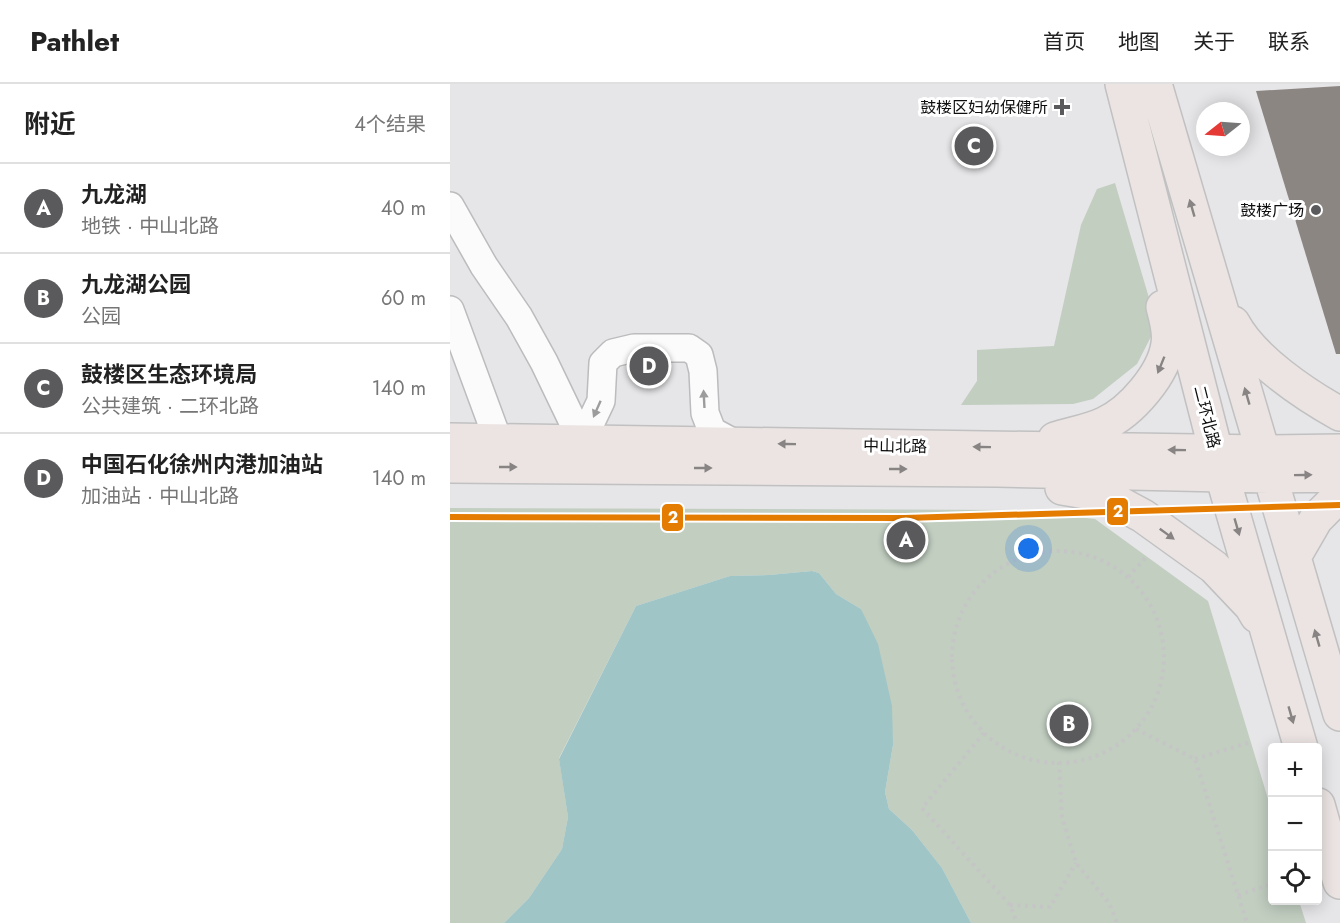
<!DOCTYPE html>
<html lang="zh">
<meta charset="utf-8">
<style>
:root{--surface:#fff;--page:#f2f2f2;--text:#222;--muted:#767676;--line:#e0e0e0;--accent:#5a595b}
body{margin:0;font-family:Jost,"Noto Sans SC",sans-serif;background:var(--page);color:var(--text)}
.controls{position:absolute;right:18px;bottom:18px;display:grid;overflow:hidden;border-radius:6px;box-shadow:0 3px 15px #0003}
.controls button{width:54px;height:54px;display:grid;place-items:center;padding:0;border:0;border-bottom:2px solid var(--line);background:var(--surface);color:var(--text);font:30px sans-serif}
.compass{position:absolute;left:746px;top:18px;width:54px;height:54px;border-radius:50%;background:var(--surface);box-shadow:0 3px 15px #0003;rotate:253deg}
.you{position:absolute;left:579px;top:465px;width:21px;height:21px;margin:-15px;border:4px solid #fff;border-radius:50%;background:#1a73e8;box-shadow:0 0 0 9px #1a73e833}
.badge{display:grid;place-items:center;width:39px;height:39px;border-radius:50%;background:var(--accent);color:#fff;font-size:20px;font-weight:700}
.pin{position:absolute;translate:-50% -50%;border:3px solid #fff;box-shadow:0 2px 6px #0006}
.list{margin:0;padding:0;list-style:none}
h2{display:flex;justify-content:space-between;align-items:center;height:78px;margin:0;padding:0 24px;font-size:26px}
h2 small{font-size:20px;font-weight:400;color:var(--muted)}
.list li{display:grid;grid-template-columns:39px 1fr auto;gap:18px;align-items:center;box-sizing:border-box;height:90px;padding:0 24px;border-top:2px solid var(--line)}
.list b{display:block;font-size:22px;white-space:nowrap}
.list p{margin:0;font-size:20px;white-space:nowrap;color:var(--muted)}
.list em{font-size:20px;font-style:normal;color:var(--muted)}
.icon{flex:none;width:33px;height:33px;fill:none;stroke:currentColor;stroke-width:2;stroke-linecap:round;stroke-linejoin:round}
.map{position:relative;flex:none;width:890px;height:839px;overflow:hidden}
header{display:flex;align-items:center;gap:36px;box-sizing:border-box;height:84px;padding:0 30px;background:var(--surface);border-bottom:2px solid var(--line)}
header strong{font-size:28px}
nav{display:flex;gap:33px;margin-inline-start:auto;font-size:21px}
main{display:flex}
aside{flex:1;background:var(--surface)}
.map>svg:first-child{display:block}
</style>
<header>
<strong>Pathlet</strong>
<nav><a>首页</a><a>地图</a><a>关于</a><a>联系</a></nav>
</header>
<main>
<aside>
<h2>附近<small>4个结果</small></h2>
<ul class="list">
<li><span class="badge">A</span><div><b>九龙湖</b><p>地铁 · 中山北路</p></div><em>40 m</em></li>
<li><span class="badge">B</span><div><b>九龙湖公园</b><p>公园</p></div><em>60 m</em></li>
<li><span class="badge">C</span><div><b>鼓楼区生态环境局</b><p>公共建筑 · 二环北路</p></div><em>140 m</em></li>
<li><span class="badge">D</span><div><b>中国石化徐州内港加油站</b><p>加油站 · 中山北路</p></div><em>140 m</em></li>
</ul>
</aside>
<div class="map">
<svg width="890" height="839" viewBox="0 0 890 839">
<rect width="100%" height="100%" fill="#e6e5e7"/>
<!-- green -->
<path fill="#c1cec0" d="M665,99L707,241L687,280L643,315L623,320L511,321L527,297V266L604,262L631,141L647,105Z
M0,424L564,426L645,435L758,517L822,728V816L849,817L856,839H521L492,784L462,746L439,725L435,708L443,661L411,525L386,510L369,489L362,487L319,491L280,492L186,522L109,674L118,733L112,765L79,814L54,839H0Z"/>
<!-- water -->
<path fill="#9fc5c7" d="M362,487L369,489L386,510L411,525L428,560L442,622L443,661L435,708L439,725L462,746L492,784L521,839H54L79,814L112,765L118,733L109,675L186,522L280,492L319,491Z"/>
<!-- building -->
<path fill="#8c8683" d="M890,2V270H886L806,7Z"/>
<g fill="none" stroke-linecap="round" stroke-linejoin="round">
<!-- minor casing -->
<g stroke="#bcbbbd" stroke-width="30">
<path id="minor" d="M0,122L34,182L69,233L94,278L132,357
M0,226L48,356
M132,357L151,317L153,279L163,269L184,264H239L249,271L253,287L255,329L262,347L284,359"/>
</g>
<!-- major casing -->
<g stroke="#c1c1c2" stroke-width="36">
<path id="major" d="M672,0L772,391L851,664
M705,0L890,630
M783,239C802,275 854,310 890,330
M605,355C621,350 639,347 654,340C681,328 714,290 718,260C720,248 716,234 713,223
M0,356L813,368L890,367
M0,382L547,386L819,392L890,391
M612,404L654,411L693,432L764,483L801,522L807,532
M844,473L866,435L890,411
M868,721L890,798"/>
</g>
<!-- path -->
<path stroke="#c5c5c6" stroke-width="4" stroke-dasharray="3 4.5" stroke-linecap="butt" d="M502 573a106 106 0 1 1 212 0a106 106 0 1 1-212 0Z
M678,493L697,472
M686,645L745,675L797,839
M534,649L472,724L560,821L567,839
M745,675L801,658
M609,678L612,733L626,779L659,819L667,839
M788,811L822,800
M560,821L600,823L626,779"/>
<!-- minor -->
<use href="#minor" stroke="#fbfbfb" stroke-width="27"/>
<!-- major -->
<use href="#major" stroke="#ebe4e3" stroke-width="33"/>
<!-- metro-1 casing -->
<g stroke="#fff" stroke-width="10">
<path id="metro-1" d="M0,433L455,434L890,421"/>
</g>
<!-- metro-1 -->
<use href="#metro-1" stroke="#e47c01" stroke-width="6"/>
</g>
<!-- one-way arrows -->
<defs><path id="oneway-solid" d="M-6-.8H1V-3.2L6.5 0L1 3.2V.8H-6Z" transform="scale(1.5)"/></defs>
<g fill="#888484">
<use href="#oneway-solid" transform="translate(742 124) rotate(-106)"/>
<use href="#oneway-solid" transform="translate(711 281) rotate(112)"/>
<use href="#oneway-solid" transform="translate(797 312) rotate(-106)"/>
<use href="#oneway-solid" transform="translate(337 360) rotate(-179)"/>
<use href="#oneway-solid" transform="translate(532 363) rotate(-179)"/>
<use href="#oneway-solid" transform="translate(727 366) rotate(-179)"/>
<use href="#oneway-solid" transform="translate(58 383)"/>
<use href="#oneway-solid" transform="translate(253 384)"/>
<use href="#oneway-solid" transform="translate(448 385)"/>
<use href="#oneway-solid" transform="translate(853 391) rotate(-1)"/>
<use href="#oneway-solid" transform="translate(787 443) rotate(74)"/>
<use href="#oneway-solid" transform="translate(717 450) rotate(36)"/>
<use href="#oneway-solid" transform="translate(867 554) rotate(-106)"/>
<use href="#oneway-solid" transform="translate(841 631) rotate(74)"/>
</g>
<g fill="#9c9c9d">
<use href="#oneway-solid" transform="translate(254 315) rotate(-93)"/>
<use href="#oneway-solid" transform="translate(147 325) rotate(114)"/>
</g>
<!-- markers -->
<g fill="#5a595b" stroke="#fff" stroke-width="2">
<path d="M609 14h6v6h6v6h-6v6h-6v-6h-6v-6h6z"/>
<circle cx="866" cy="126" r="6"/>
</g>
<g text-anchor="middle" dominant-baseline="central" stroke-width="6" stroke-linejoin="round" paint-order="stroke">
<!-- poi labels -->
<g font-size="16" fill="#0e0e0f" stroke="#fff" text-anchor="end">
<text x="598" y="23">鼓楼区妇幼保健所</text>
<text x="854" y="126">鼓楼广场</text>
</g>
<!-- street labels -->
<g font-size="16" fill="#0e0e0f" stroke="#fff">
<text transform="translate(757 333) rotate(76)">二环北路</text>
<text transform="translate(445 362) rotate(1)">中山北路</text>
</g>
</g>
<g stroke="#fff" stroke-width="2">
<rect x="656" y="413" width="23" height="29" rx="6" fill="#e47c01"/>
<rect x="211" y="419" width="23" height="29" rx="6" fill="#e47c01"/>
</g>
<g font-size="16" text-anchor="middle" font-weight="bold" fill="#fff">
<text x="668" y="433">2</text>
<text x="223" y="439">2</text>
</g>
</svg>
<div class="controls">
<button>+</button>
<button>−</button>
<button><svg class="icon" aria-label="locate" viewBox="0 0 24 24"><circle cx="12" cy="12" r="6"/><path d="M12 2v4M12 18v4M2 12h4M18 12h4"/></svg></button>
</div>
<svg class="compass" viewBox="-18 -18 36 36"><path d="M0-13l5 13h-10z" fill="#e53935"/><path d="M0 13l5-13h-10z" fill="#767676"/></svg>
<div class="you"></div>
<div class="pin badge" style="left:456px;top:456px">A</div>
<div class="pin badge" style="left:619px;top:640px">B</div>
<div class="pin badge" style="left:524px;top:62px">C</div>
<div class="pin badge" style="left:199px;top:282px">D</div>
</div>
</main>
